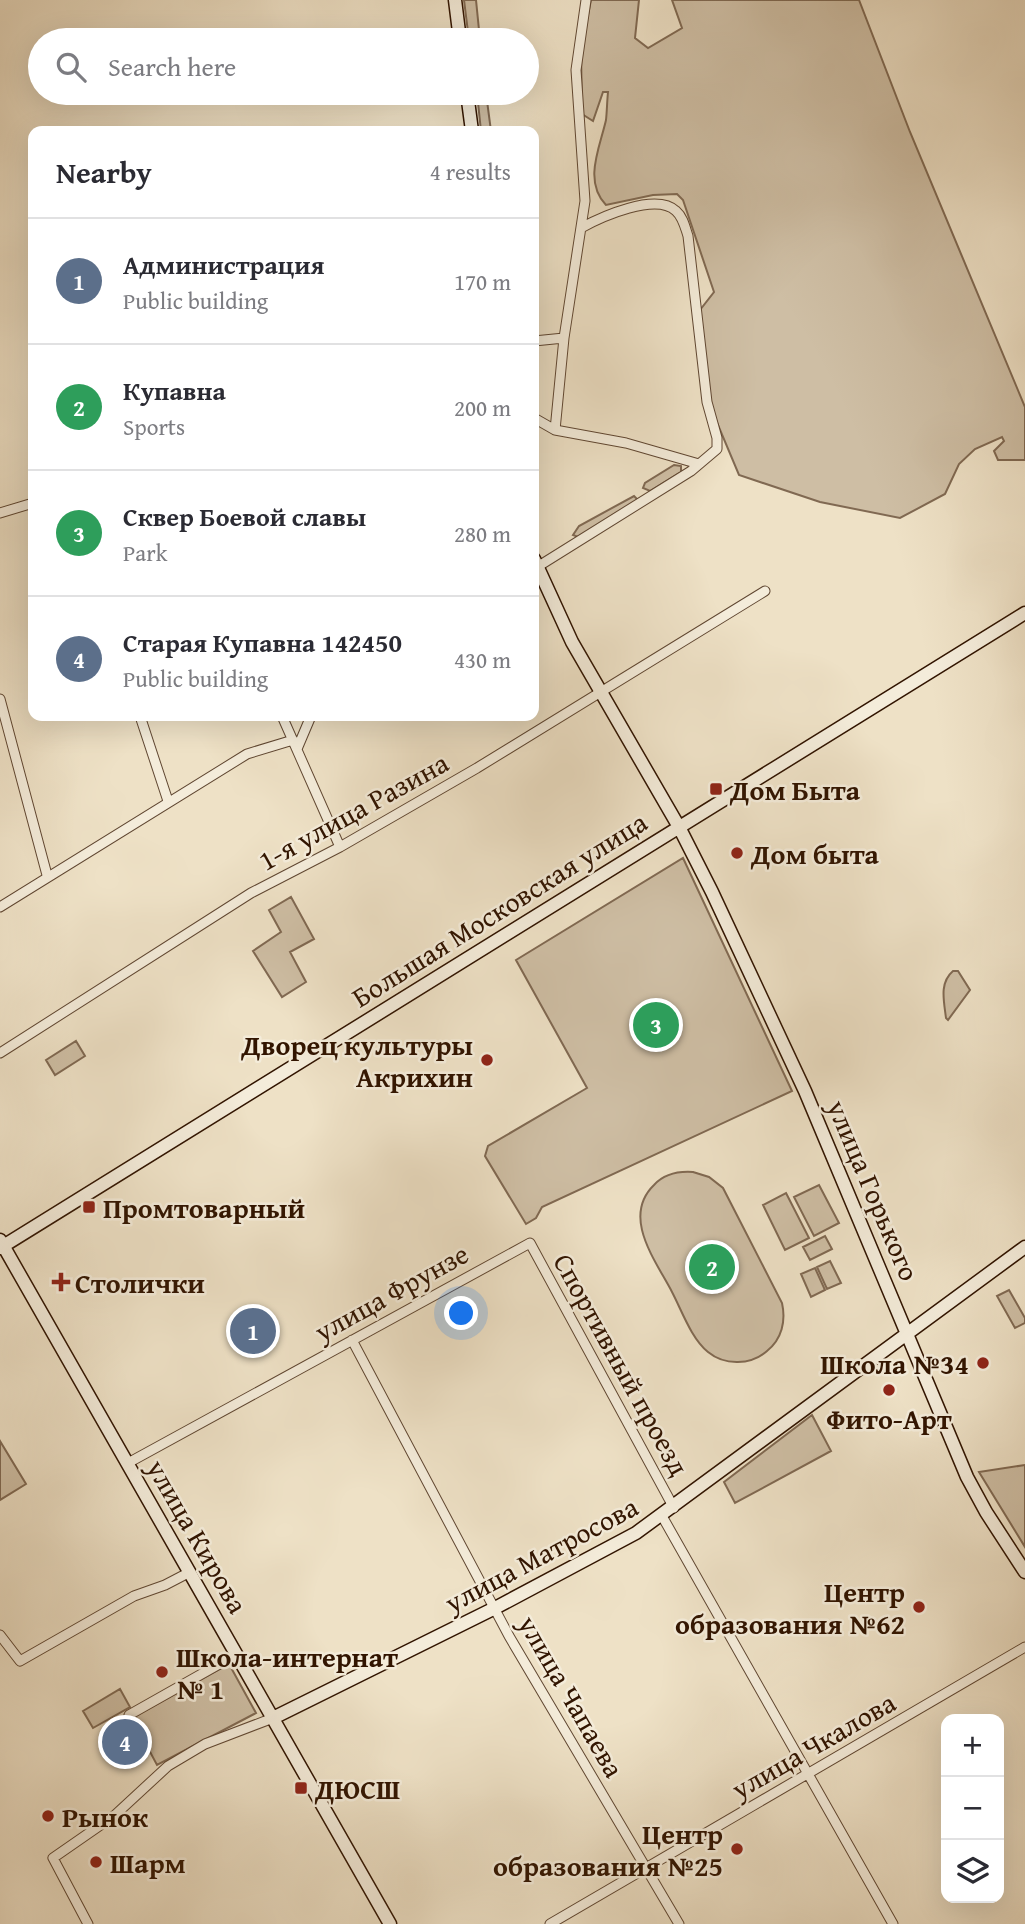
<!DOCTYPE html>
<meta charset="utf-8">
<style>
:root{--surface:#fff;--page:#f2f2f3;--text:#2b2b33;--muted:#7c7c81;--line:#e1e1e2;--accent:#ea580c}
body{margin:0;font-family:"Gentium Book Plus",serif;background:var(--page);color:var(--text)}
.controls{position:absolute;right:21px;bottom:21px;display:grid;overflow:hidden;border-radius:14px;box-shadow:0 7px 28px #0002}
.controls button{width:63px;height:63px;display:grid;place-items:center;padding:0;border:0;border-bottom:2px solid var(--line);background:var(--surface);color:var(--text);font:35px sans-serif}
.you{position:absolute;left:462px;top:1314px;width:24px;height:24px;margin:-18px;border:5px solid #fff;border-radius:50%;background:#1a73e8;box-shadow:0 0 0 10px #1a73e833}
.badge{display:grid;place-items:center;width:46px;height:46px;border-radius:50%;background:var(--accent);color:#fff;font-size:23px;font-weight:700}
.pin{position:absolute;translate:-50% -50%;border:4px solid #fff;box-shadow:0 2px 7px #0006}
.list{margin:0;padding:0;list-style:none}
h2{display:flex;justify-content:space-between;align-items:center;height:91px;margin:0;padding:0 28px;font-size:30px}
h2 small{font-size:23px;font-weight:400;color:var(--muted)}
.list li{display:grid;grid-template-columns:46px 1fr auto;gap:21px;align-items:center;box-sizing:border-box;height:126px;padding:0 28px;border-top:2px solid var(--line)}
.list b{display:block;font-size:26px;white-space:nowrap}
.list p{margin:0;font-size:23px;white-space:nowrap;color:var(--muted)}
.list em{font-size:23px;font-style:normal;color:var(--muted)}
.icon{flex:none;width:38px;height:38px;fill:none;stroke:currentColor;stroke-width:2;stroke-linecap:round;stroke-linejoin:round}
.map{position:relative;flex:none;width:1025px;height:1924px;overflow:hidden}
.search{position:absolute;background:var(--surface);box-shadow:0 7px 28px #0002;left:28px;top:28px;width:511px;height:77px;display:flex;align-items:center;gap:18px;box-sizing:border-box;padding:0 24px;border-radius:38px;color:var(--muted);font-size:26px}
.panel{position:absolute;background:var(--surface);box-shadow:0 7px 28px #0002;left:28px;top:126px;width:511px;height:595px;border-radius:14px}
.map>svg:first-child{display:block}
</style>
<div class="map">
<svg width="1025" height="1924" viewBox="0 0 1025 1924">
<rect width="100%" height="100%" fill="#eee1c6"/>
<filter id="stains"><feTurbulence type="fractalNoise" baseFrequency=".00286" numOctaves="4"/><feColorMatrix values="0 0 0 0 .2 0 0 0 0 .09 0 0 0 0 .02 0 0 0 .5 -.17"/></filter>
<radialGradient id="worn" r=".72"><stop offset=".6" stop-color="#630" stop-opacity="0"/><stop offset="1" stop-color="#630" stop-opacity=".3"/></radialGradient>
<!-- green -->
<path fill="#cebea4" stroke="#806952" stroke-width="2" d="M464,0H476L480,40H469Z
M591,0H639L635,38L648,48L682,28L672,0H859L910,132L1025,407V460H998L994,451L1004,441L1002,437L975,449L959,464L945,494L900,518L820,502L739,475L710,406L700,310L714,292L683,200L677,194L653,195L606,205C583,181 600,147 606,120C607,111 607,102 608,92H603L593,121L582,114L581,49Z
M477,93H486L491,131H481Z
M674,465L681,466V472L650,491L643,488L645,483Z
M634,496L638,500L578,537L573,535L579,526Z
M683,858L792,1091L542,1207L536,1218L526,1224L485,1156L488,1146L587,1088L516,960Z
M291,897L314,939L290,952L306,982L282,997L253,951L281,932L269,910Z
M953,971H958L970,990L948,1020L946,1018C944,1001 939,983 953,971Z
M76,1041L85,1056L55,1075L46,1060Z
M693,1172L709,1177L723,1188L782,1303C786,1321 782,1339 767,1351C751,1365 725,1366 708,1352C691,1338 682,1311 672,1292C656,1261 621,1217 654,1185C664,1174 678,1171 693,1172Z
M819,1185L839,1223L814,1236L794,1197Z
M786,1193L809,1238L785,1250L763,1205Z
M825,1236L832,1249L810,1260L803,1247Z
M830,1261L841,1283L827,1289L817,1267Z
M815,1268L825,1290L811,1297L801,1274Z
M1009,1290L1025,1318V1323L1015,1328L997,1296Z
M812,1415L831,1451L735,1503L724,1482Z
M0,1441L26,1484L0,1500Z
M1025,1465V1547L979,1472Z
M229,1664L256,1713L157,1765L132,1718Z
M120,1689L130,1707L93,1728L83,1711Z"/>
<g fill="none" stroke-linecap="round" stroke-linejoin="round">
<!-- street casing -->
<g stroke="#604732" stroke-width="11">
<path id="street" d="M534,341L564,338
M534,418L555,430L626,443L699,464
M555,430L564,338L585,201L576,70L586,0
M0,513L33,503
M534,569L691,471L717,449V438L707,402L688,236C685,227 683,217 676,211C656,192 601,217 581,228
M0,699L47,875
M140,716L168,801
M282,716L340,847
M297,749L311,716
M0,907L247,754L293,740
M0,1053L251,893L340,847L477,768L765,591
M352,1340L509,1636L679,1924
M128,1463L530,1243L674,1508
M662,1516L893,1924
M0,1635L20,1661L134,1596L165,1585L190,1572
M129,1715L237,1654
M88,1924L53,1858L115,1815L168,1766L205,1744L273,1718
M550,1924L1025,1647"/>
</g>
<!-- secondary casing -->
<g stroke="#311400" stroke-width="15">
<path id="secondary" d="M455,0L460,40
M467,93L472,131
M534,559L572,642L679,827L712,892L805,1091L967,1477L986,1512L1025,1572
M0,1240L390,1924
M0,1248L1025,613
M273,1718L495,1608L636,1533L1025,1247"/>
</g>
<!-- street -->
<use href="#street" stroke="#f4ecda" stroke-width="9"/>
<!-- secondary -->
<use href="#secondary" stroke="#f4ecda" stroke-width="12"/>
</g>
<!-- markers -->
<g fill="#8f2418" stroke="#f4ecda" stroke-width="2.5">
<rect x="709" y="782" width="14" height="14" rx="3.5"/>
<circle cx="737" cy="853" r="7"/>
<circle cx="487" cy="1060" r="7"/>
<rect x="82" y="1200" width="14" height="14" rx="3.5"/>
<path d="M57.5 1271.5h7v7h7v7h-7v7h-7v-7h-7v-7h7z"/>
<circle cx="983" cy="1363" r="7"/>
<circle cx="889" cy="1390" r="7"/>
<circle cx="919" cy="1607" r="7"/>
<circle cx="162" cy="1672" r="7"/>
<rect x="294" y="1781" width="14" height="14" rx="3.5"/>
<circle cx="48" cy="1816" r="7"/>
<circle cx="737" cy="1849" r="7"/>
<circle cx="96" cy="1862" r="7"/>
</g>
<g text-anchor="middle" dominant-baseline="central" stroke-width="5" stroke-linejoin="round" paint-order="stroke">
<!-- poi labels -->
<g font-size="28" font-weight="bold" fill="#311400" stroke="#f4ecda" text-anchor="start">
<text x="730" y="789">Дом Быта</text>
<text x="751" y="853">Дом быта</text>
<text x="473" y="1044" text-anchor="end">Дворец культуры<tspan x="473" dy="32">Акрихин</tspan></text>
<text x="103" y="1207">Промтоварный</text>
<text x="75" y="1282">Столички</text>
<text x="969" y="1363" text-anchor="end">Школа №34</text>
<text x="889" y="1418" text-anchor="middle">Фито-Арт</text>
<text x="905" y="1591" text-anchor="end">Центр<tspan x="905" dy="32">образования №62</tspan></text>
<text x="176" y="1656">Школа-интернат<tspan x="176" dy="32">№ 1</tspan></text>
<text x="315" y="1788">ДЮСШ</text>
<text x="62" y="1816">Рынок</text>
<text x="723" y="1833" text-anchor="end">Центр<tspan x="723" dy="32">образования №25</tspan></text>
<text x="110" y="1862">Шарм</text>
</g>
<!-- street labels -->
<g font-size="28" fill="#311400" stroke="#f4ecda">
<text transform="translate(353 811) rotate(-29)">1-я улица Разина</text>
<text transform="translate(499 909) rotate(-32)">Большая Московская улица</text>
<text transform="translate(874 1190) rotate(67)">улица Горького</text>
<text transform="translate(391 1292) rotate(-29)">улица Фрунзе</text>
<text transform="translate(622 1364) rotate(61)">Спортивный проезд</text>
<text transform="translate(198 1536) rotate(60)">улица Кирова</text>
<text transform="translate(541 1554) rotate(-28)">улица Матросова</text>
<text transform="translate(572 1696) rotate(60)">улица Чапаева</text>
<text transform="translate(813 1745) rotate(-30)">улица Чкалова</text>
</g>
</g>
<rect width="100%" height="100%" filter="url(#stains)"/>
<rect width="100%" height="100%" fill="url(#worn)"/>
</svg>
<div class="controls">
<button>+</button>
<button>−</button>
<button><svg class="icon" aria-label="layers" viewBox="0 0 24 24"><path d="M12 4l9 5-9 5-9-5zM3 14l9 5 9-5"/></svg></button>
</div>
<div class="you"></div>
<div class="pin badge" style="left:253px;top:1331px;background:#5c6f8a">1</div>
<div class="pin badge" style="left:712px;top:1267px;background:#2e9e5b">2</div>
<div class="pin badge" style="left:656px;top:1025px;background:#2e9e5b">3</div>
<div class="pin badge" style="left:125px;top:1742px;background:#5c6f8a">4</div>
<div class="search"><svg class="icon" aria-label="search" viewBox="0 0 24 24"><circle cx="10" cy="10" r="6"/><path d="M15 15l6 6"/></svg>Search here</div>
<section class="panel">
<h2>Nearby<small>4 results</small></h2>
<ul class="list">
<li><span class="badge" style="background:#5c6f8a">1</span><div><b>Администрация</b><p>Public building</p></div><em>170 m</em></li>
<li><span class="badge" style="background:#2e9e5b">2</span><div><b>Купавна</b><p>Sports</p></div><em>200 m</em></li>
<li><span class="badge" style="background:#2e9e5b">3</span><div><b>Сквер Боевой славы</b><p>Park</p></div><em>280 m</em></li>
<li><span class="badge" style="background:#5c6f8a">4</span><div><b>Старая Купавна 142450</b><p>Public building</p></div><em>430 m</em></li>
</ul>
</section>
</div>
